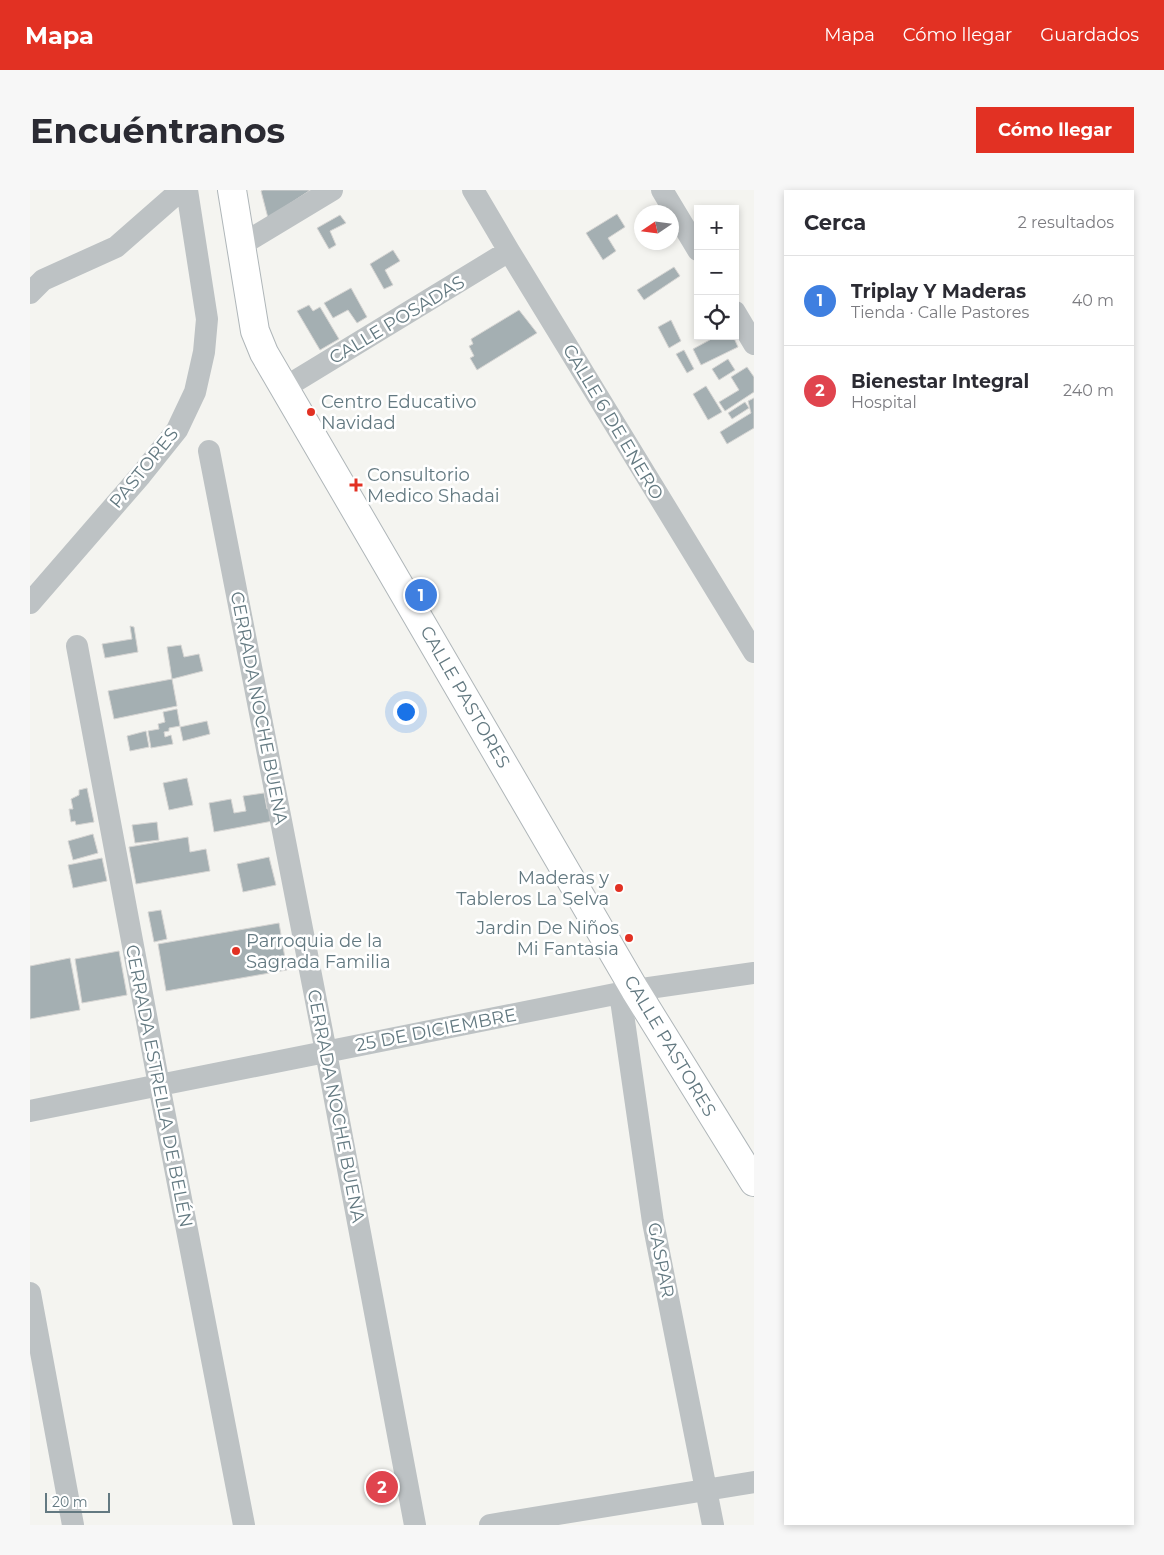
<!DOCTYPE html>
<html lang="es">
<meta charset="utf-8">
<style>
:root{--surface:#fff;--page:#f7f7f7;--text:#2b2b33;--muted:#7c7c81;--line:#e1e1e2;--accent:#e23123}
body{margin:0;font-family:Montserrat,sans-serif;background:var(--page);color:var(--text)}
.controls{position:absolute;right:15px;top:15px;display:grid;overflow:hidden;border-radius:0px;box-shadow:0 2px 8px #0003}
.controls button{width:45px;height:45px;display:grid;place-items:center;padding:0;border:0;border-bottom:1px solid var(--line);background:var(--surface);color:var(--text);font:25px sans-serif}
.compass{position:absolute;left:604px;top:15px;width:45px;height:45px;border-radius:50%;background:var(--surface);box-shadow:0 2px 8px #0003;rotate:257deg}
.scale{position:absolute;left:15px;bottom:12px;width:65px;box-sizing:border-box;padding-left:5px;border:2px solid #637981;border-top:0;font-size:14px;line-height:18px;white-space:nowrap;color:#637981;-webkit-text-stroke:4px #fff;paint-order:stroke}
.you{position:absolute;left:375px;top:521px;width:18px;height:18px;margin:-12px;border:4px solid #fff;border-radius:50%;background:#1a73e8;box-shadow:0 0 0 8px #1a73e833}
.badge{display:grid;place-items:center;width:32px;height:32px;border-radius:50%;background:var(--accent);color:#fff;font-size:16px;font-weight:700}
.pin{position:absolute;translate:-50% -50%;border:2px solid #fff;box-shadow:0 1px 5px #0006}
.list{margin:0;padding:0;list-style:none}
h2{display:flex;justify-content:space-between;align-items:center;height:65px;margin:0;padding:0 20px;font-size:21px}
h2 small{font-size:16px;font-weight:400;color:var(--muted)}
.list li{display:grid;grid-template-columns:32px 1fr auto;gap:15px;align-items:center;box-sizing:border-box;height:90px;padding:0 20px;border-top:1px solid var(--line)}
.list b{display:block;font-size:19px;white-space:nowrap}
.list p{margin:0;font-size:16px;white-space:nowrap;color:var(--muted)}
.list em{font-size:16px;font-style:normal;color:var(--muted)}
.icon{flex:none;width:28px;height:28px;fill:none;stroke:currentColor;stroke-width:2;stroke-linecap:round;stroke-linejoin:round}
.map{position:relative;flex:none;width:724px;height:1335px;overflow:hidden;border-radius:0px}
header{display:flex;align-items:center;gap:30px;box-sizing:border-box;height:70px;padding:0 25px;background:var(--accent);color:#fff}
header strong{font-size:24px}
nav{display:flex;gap:28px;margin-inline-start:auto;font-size:18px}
.intro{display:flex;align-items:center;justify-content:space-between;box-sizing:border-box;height:120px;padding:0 30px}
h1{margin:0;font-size:35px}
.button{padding:12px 22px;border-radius:0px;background:var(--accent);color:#fff;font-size:18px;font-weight:700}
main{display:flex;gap:30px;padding:0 30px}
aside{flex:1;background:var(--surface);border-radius:0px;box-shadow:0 2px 8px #0003}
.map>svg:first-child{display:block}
</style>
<header>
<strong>Mapa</strong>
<nav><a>Mapa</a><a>Cómo llegar</a><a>Guardados</a></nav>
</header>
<div class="intro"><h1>Encuéntranos</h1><a class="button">Cómo llegar</a></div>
<main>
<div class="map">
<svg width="724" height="1335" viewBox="0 0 724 1335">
<rect width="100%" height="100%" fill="#f4f4f0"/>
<!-- building -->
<path fill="#a4afb2" stroke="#d6d5d3" d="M233,0H279V1L238,28L231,1Z
M587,24L595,37L578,48L586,61L573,70L556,43Z
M310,25L316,33L300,41L306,55L299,59L287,38Z
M363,60L370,71L355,80L363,95L354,99L340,74Z
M644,77L650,86L614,110L607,100Z
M321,98L337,127L327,133L318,120L303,128L294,113Z
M279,115L283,121L290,117L309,149L290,160L267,121Z
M489,120L507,143L447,180L440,168L444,166L439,156L443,154L441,149Z
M641,130L651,151L639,158L628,137Z
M687,146H703L708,157L671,175L663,159Z
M654,160L664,179L657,183L646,164Z
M698,169L705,180L689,190L682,179Z
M717,177L724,187V202L695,221L689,212L709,200L701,187Z
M676,196L692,222L678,230L663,204Z
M724,208V238L697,254L690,242L721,223L718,211Z
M715,212L719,218L702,229L698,223Z
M100,436L104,437L108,462L75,468L72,454L102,449Z
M151,455L154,467L169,464L173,481L142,489L137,457Z
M142,489L147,516L84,529L78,501Z
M147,519L150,536L139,538V541L134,542L135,547L141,545L143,554L121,558L118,541L129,539L128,534L135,532L133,522Z
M177,531L180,544L153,551L150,537Z
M116,541L119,557L100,561L97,546Z
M157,588L163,615L139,620L133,593Z
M57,598L64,632L46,635L45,631L41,632L39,619H43L41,609L49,605V600Z
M234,603L237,619L241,618L243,631L184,642L179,613L201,609L204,623L216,621L213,606Z
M127,632L129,650L105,653L102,635Z
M63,644L68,663L43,670L38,651Z
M158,647L160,662L176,659L180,681L106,694L99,657Z
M239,667L246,695L213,702L207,674Z
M72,668L77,691L43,698L38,675Z
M131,720L137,749L124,752L118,722Z
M249,733L257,780L136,801L128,754Z
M89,761L97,805L52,813L45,769Z
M40,768L50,820L0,829V776Z"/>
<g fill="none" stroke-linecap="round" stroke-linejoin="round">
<!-- secondary casing -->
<g stroke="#afb6b9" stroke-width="30">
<path id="secondary" d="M202,0L225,141L234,163L605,800L724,992"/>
</g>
<!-- street -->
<path stroke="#bdc2c4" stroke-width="22" d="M443,0L479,61L724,462
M632,0L668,60
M211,55L302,0
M0,103L13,90L86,57L151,0
M705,122L724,154
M254,198L479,61
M179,261L296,862L385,1335
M0,413L111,285L147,240L165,202L174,162L177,129L157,0
M47,456L129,895L214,1335
M590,803L623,1032L683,1335
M0,921L605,800L724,783
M0,1103L43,1335
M460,1335L724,1292"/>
<!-- secondary -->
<use href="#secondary" stroke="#fff" stroke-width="28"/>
</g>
<!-- markers -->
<g fill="#e23123" stroke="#fff" stroke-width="2">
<circle cx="281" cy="222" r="5"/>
<path d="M323.5 287.5h5v5h5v5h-5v5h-5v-5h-5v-5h5z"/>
<circle cx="589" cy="698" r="5"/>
<circle cx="599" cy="748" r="5"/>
<circle cx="206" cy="761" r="5"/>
</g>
<g text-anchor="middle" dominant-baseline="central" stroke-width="5" stroke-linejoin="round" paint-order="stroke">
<!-- street labels -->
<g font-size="18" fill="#637981" stroke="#fff">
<text transform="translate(367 130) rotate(-31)">CALLE POSADAS</text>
<text transform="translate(583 232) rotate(59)">CALLE 6 DE ENERO</text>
<text transform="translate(114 278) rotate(-51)">PASTORES</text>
<text transform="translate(435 507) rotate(60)">CALLE PASTORES</text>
<text transform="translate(229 518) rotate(79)">CERRADA NOCHE BUENA</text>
<text transform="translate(406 840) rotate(-11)">25 DE DICIEMBRE</text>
<text transform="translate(640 856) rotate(59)">CALLE PASTORES</text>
<text transform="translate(129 896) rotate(79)">CERRADA ESTRELLA DE BELÉN</text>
<text transform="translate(306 916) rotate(79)">CERRADA NOCHE BUENA</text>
<text transform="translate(631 1070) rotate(79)">GASPAR</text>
</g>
<!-- poi labels -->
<g font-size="18" fill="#637981" stroke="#fff" text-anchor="start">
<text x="291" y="212">Centro Educativo<tspan x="291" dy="21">Navidad</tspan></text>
<text x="337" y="285">Consultorio<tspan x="337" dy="21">Medico Shadai</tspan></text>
<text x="579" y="688" text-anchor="end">Maderas y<tspan x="579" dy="21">Tableros La Selva</tspan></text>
<text x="589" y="738" text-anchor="end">Jardin De Niños<tspan x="589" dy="21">Mi Fantasia</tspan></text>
<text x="216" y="751">Parroquia de la<tspan x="216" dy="21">Sagrada Familia</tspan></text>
</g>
</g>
</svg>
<div class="controls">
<button>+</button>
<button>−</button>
<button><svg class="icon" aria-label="locate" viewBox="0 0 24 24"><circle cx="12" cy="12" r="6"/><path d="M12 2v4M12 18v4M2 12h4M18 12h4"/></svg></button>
</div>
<svg class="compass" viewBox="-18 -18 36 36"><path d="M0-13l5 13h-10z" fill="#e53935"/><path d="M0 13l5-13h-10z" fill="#7c7c81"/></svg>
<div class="scale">20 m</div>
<div class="you"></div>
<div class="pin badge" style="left:391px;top:405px;background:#3f7fe0">1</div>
<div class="pin badge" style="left:352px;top:1297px;background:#e0444e">2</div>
</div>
<aside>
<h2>Cerca<small>2 resultados</small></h2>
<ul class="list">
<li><span class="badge" style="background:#3f7fe0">1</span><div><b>Triplay Y Maderas</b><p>Tienda · Calle Pastores</p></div><em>40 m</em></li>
<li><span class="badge" style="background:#e0444e">2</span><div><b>Bienestar Integral</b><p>Hospital</p></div><em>240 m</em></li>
</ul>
</aside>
</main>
